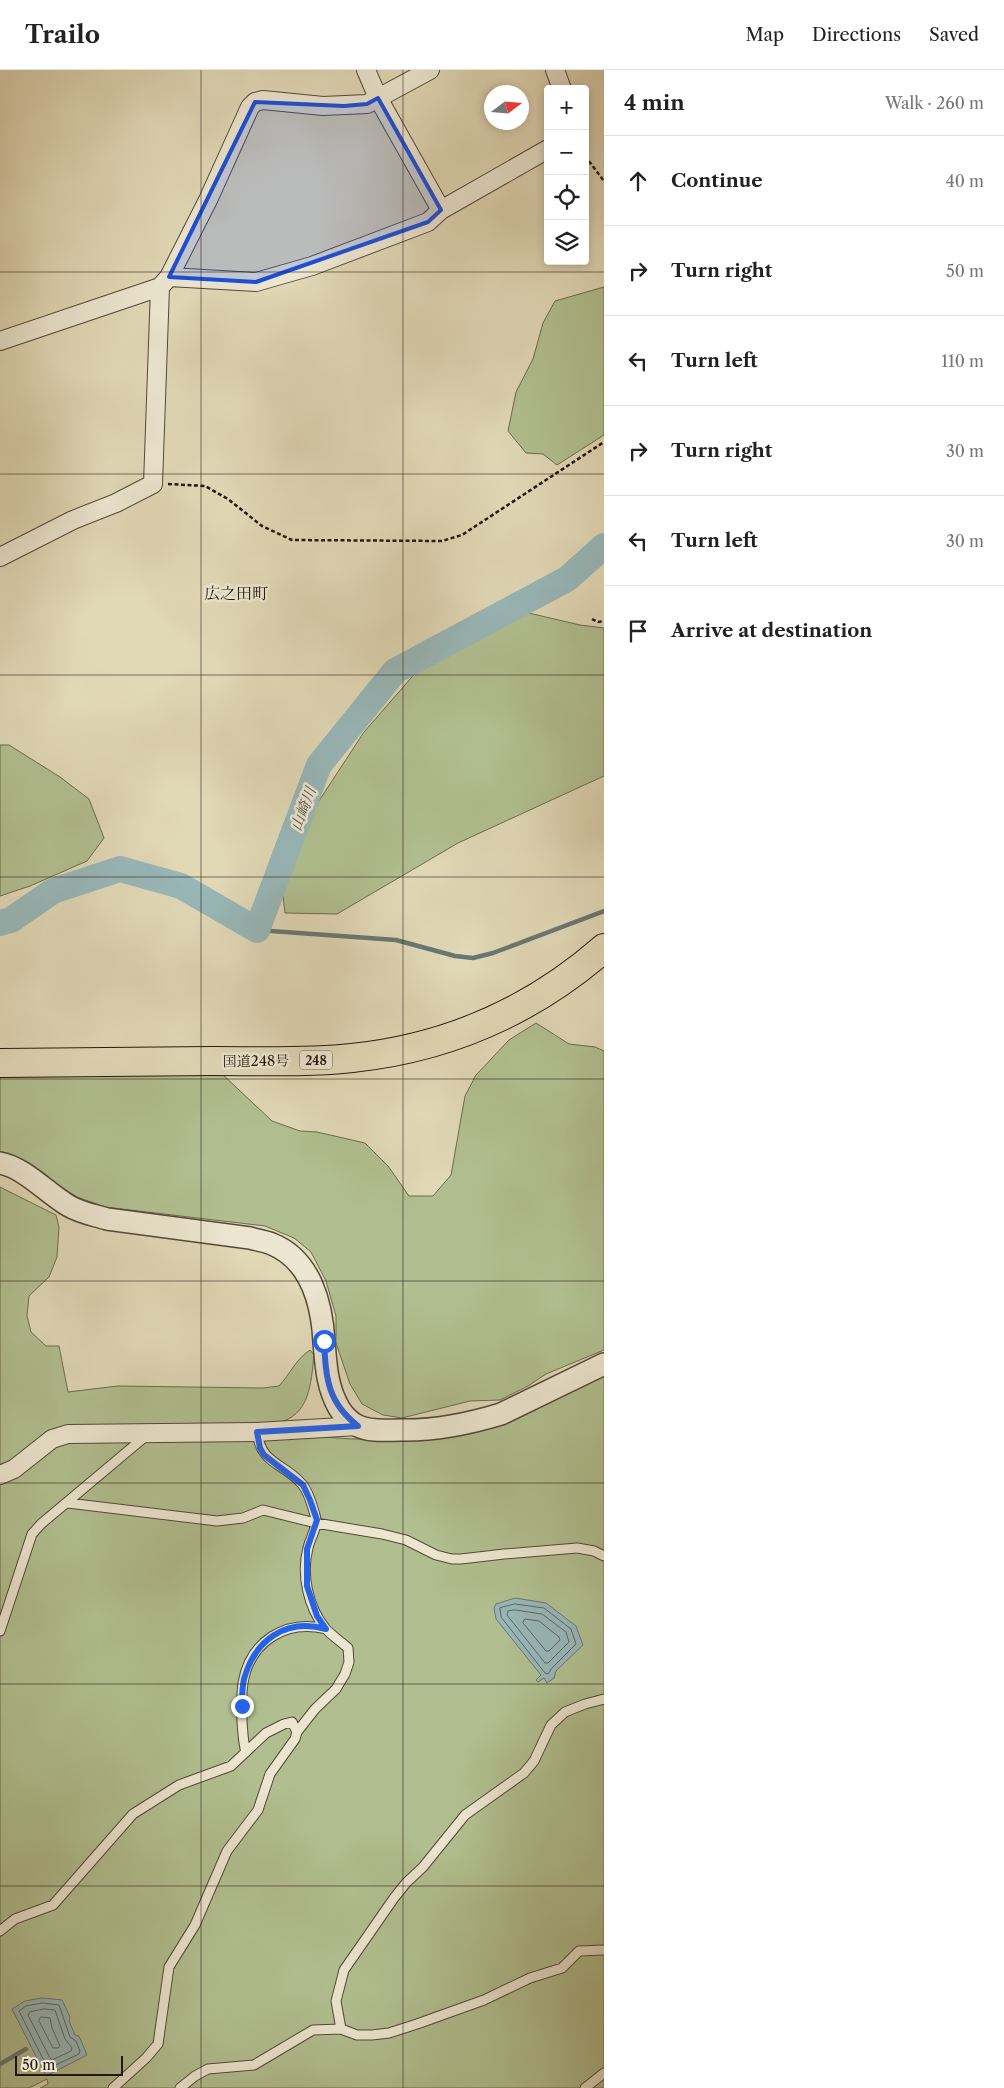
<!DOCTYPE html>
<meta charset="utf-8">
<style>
:root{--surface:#fff;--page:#f6f6f6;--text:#222;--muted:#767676;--line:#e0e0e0}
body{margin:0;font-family:"Libre Caslon Text","Noto Serif JP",serif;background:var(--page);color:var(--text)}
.controls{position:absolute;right:15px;top:15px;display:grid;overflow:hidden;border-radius:5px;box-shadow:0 2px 8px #0003}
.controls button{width:45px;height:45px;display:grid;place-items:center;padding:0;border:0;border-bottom:1px solid var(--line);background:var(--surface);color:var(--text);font:25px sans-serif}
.compass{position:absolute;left:484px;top:15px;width:45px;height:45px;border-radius:50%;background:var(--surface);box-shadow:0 2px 8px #0003;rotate:74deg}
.scale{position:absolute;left:15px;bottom:12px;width:108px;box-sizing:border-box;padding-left:5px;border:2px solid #23180f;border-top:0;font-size:14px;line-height:18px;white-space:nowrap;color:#23180f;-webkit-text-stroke:4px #ece6d0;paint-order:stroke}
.stop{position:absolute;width:15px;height:15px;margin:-11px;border:4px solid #2563eb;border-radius:50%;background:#fff}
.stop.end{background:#2563eb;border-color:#fff;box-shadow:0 1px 5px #0008}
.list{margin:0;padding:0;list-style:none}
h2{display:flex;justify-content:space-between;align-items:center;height:65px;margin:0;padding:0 20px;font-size:21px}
h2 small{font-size:16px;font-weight:400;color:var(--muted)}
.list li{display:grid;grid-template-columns:32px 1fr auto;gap:15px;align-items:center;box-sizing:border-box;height:90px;padding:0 20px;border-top:1px solid var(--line)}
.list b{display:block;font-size:19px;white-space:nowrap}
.list em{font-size:16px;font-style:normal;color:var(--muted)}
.icon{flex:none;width:28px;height:28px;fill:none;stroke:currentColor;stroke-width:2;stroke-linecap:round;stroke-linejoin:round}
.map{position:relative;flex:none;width:604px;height:2018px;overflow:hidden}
header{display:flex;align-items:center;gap:30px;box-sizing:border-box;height:70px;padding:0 25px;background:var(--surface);border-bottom:1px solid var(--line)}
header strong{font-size:24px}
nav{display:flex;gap:28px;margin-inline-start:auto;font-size:18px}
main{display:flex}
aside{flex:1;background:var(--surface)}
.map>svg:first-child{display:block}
</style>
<header>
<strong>Trailo</strong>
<nav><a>Map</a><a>Directions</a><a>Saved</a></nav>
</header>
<main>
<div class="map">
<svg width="604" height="2018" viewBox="0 0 604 2018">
<rect width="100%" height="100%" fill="#e1d8b6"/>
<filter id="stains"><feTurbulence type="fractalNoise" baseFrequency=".004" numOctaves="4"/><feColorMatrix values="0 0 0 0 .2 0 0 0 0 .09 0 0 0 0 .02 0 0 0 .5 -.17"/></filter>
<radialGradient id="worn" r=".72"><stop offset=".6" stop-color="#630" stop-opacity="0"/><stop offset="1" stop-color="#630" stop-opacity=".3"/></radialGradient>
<!-- green -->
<path fill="#b1bf90" stroke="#6a6c50" d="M604,217V365L557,395L543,384L526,383L508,361L516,322L533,289L543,253L555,231Z
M499,536L580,555L604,558V706L458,773L337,844L285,843L279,792L364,662L418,600Z
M0,675H9L60,707L89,729L104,768L87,791L30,816L0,826Z
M536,953L569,974L595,977L604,981V1280L546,1304L528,1316L500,1330L470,1331L402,1348L383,1345L362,1334L350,1314L336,1273V1246L326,1211L311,1182L294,1168L265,1156L105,1137L77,1127L30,1097L0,1086V1006L221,1003L272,1051L300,1061L317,1062L365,1073L388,1096L409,1126H433L451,1105L465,1026L476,1005L509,970Z
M0,1117L56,1145L59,1157L57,1187L49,1207L29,1226L27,1246L31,1262L46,1276H59L68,1322L118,1316L263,1318L279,1316C290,1304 296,1289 310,1280L314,1285C311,1313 310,1346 277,1353L68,1359L0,1400Z
M604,1305V2018H40L48,2014L47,2009L29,2018H0V1410L65,1368L278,1364L353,1369L407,1368Z"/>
<!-- water -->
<path fill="#98b7b8" stroke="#697774" d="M515,1528L546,1533L576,1556L583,1575L556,1601L554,1608L547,1613L544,1608L538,1612L536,1610L541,1605L496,1549L494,1538L496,1534Z
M42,1928L62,1930L70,1947L69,1951L75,1965L79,1966L87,1985L46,2006L12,1939L25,1931Z"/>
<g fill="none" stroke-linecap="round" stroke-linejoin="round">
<!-- shore -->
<path stroke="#5e6864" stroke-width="1" d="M515,1534L544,1538L571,1559L576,1574L552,1598L548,1604L545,1603L501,1547L500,1538Z
M515,1540L542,1544L566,1562L569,1572L548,1593H545L507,1545L508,1541Z
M525,1549L539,1551L559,1567L560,1570L549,1581H546L523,1553Z
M43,1933L59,1935L70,1967L76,1971L80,1981L79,1984L49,1998L47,1997L19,1941L26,1936Z
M44,1939L55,1940L65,1969L72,1978L71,1981L52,1990L50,1988L28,1945L30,1942Z
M41,1947L50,1948L52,1958L60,1976L58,1978H53L39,1951Z"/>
<!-- stream -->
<path stroke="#697774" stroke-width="4.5" d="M257,860L396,870L455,886L473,888L493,883L604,841
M0,1994L26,1979"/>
<!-- river -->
<path stroke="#98b7b8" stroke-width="26" d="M0,853L11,850L53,821L120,799L181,816L257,860L319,695L395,601L567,509L604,476"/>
<!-- service casing -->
<g stroke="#524839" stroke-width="11">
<path id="service" d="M68,1433L217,1451L243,1448L263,1440L316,1453L382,1464L406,1470L436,1485L452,1489H461L504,1484L577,1478L594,1481L604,1486
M0,1561L32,1464L41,1454L147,1365
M246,1682C243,1673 243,1662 242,1652C242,1639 241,1626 243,1613C250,1571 286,1549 326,1559
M0,1861L15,1849L53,1835L133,1744L179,1715L231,1696L266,1663L284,1654L292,1652L297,1662
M341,1959L336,1931L344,1900L394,1828L406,1813L423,1797L465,1745L524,1703L534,1691L551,1655L565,1642L585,1634L604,1629
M113,2018L146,1988L158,1974L169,1897L195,1855L227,1781L258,1740L270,1704L295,1669L297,1662L315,1639L336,1619L345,1604L349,1592L348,1578C340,1571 331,1565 325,1558C308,1537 301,1504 308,1478C310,1468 319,1456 315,1445C312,1435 309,1422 302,1414C283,1392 261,1395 257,1362
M180,2018L195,2006L208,1999L254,1995L313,1960L341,1959L357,1965H372L389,1963L417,1954L484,1930L530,1908L562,1898L579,1881L604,1880
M585,2018L604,2003"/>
</g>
<!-- minor casing -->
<g stroke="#524839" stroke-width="20">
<path id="minor" d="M366,0L378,28L441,140
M555,0L562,19
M169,207L256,212L312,196L428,152L441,140L548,79
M0,271L160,217L169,207L208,130L250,37L255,32L263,30L323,36L367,34L430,0
M0,487L73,450L116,433L153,414L160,217
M0,1405L14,1399L52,1369L68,1364L257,1362L358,1356"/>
</g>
<!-- tertiary casing -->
<g stroke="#524839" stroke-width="24">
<path id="tertiary" d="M0,1093C24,1097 48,1124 69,1136C81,1143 94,1145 107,1149L250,1168C257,1170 265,1171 272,1174C311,1190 322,1234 324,1272C326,1296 327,1317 339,1338C343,1345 351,1353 358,1356C370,1362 387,1360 400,1360C434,1361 468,1354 501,1344L604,1294"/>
</g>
<!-- trunk casing -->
<g stroke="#23180f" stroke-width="30">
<path id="trunk" d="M0,993C71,992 141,992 212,991C258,991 306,993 352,988C448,978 532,941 604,878"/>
</g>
<!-- path -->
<path stroke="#23180f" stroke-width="2.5" stroke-dasharray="4 2.5" stroke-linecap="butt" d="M585,86L604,111
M168,414L205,416L228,429L262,456L292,470L442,471L462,465L604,372
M592,549L598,552L604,551"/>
<!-- service -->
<use href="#service" stroke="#ece6d0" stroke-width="9"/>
<!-- minor -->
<use href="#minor" stroke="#ece6d0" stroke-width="18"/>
<!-- tertiary -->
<use href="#tertiary" stroke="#ece6d0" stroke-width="21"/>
<!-- trunk -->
<use href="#trunk" stroke="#e1d8b6" stroke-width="28"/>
</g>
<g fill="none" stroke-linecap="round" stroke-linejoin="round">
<!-- route -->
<path stroke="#2563eb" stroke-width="6" d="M242,1636C242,1628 242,1618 244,1609C255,1570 285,1548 326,1559L317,1546L307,1516V1479L317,1450L310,1430L303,1415L264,1385L260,1378L257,1362L358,1356C327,1332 326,1308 324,1271"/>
</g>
<!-- marked area -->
<path fill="#1d4ed8" fill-opacity="0.2" stroke="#1d4ed8" stroke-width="4" stroke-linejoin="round" d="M378,28L441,140L428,152L256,212L169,207L255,32L344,36L367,34Z"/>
<!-- grid -->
<path fill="none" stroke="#23180f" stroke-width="1" stroke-opacity="0.55" d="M201,0V2018M403,0V2018M0,202H604M0,404H604M0,605H604M0,807H604M0,1009H604M0,1211H604M0,1413H604M0,1614H604M0,1816H604"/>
<g text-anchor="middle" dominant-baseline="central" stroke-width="5" stroke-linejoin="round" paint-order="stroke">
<!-- shield labels -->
<rect fill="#ece6d0" stroke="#5f5649" stroke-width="1" x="300" y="980.5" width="32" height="19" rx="4"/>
<g font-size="12" font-weight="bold" fill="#23180f">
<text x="316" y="990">248</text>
</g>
<!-- street labels -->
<g font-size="14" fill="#23180f" stroke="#ece6d0">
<text transform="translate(256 991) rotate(-1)">国道248号</text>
</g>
<!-- water labels -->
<g font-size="15" font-style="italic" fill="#4c504a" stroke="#ece6d0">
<text transform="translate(303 739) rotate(-69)">山崎川</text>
</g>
<!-- quarter labels -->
<g font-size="16" fill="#23180f" stroke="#ece6d0">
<text x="236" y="523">広之田町</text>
</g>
</g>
<rect width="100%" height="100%" filter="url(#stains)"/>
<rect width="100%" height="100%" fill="url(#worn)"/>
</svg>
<div class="controls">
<button>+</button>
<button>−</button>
<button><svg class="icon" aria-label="locate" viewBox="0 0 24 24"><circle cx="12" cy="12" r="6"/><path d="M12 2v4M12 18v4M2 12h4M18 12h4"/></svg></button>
<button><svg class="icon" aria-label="layers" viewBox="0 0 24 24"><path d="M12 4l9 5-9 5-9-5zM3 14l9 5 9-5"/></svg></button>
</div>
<svg class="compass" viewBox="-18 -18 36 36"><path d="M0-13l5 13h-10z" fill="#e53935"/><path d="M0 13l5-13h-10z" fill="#767676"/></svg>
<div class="scale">50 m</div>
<div class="stop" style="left:324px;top:1271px"></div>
<div class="stop end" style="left:242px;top:1636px"></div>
</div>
<aside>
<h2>4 min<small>Walk · 260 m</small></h2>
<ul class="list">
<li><svg class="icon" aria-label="ahead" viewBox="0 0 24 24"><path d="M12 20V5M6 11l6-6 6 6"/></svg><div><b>Continue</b></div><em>40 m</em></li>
<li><svg class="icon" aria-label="right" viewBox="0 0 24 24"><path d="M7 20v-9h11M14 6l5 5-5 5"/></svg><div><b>Turn right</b></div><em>50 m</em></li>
<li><svg class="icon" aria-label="left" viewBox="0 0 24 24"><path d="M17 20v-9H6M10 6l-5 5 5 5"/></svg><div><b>Turn left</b></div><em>110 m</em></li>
<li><svg class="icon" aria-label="right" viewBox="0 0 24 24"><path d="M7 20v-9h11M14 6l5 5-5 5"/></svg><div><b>Turn right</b></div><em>30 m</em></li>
<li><svg class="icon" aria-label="left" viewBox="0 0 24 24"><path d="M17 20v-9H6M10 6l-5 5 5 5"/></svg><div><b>Turn left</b></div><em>30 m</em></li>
<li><svg class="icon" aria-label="arrive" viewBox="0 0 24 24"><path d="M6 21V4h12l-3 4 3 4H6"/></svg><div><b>Arrive at destination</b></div></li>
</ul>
</aside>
</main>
